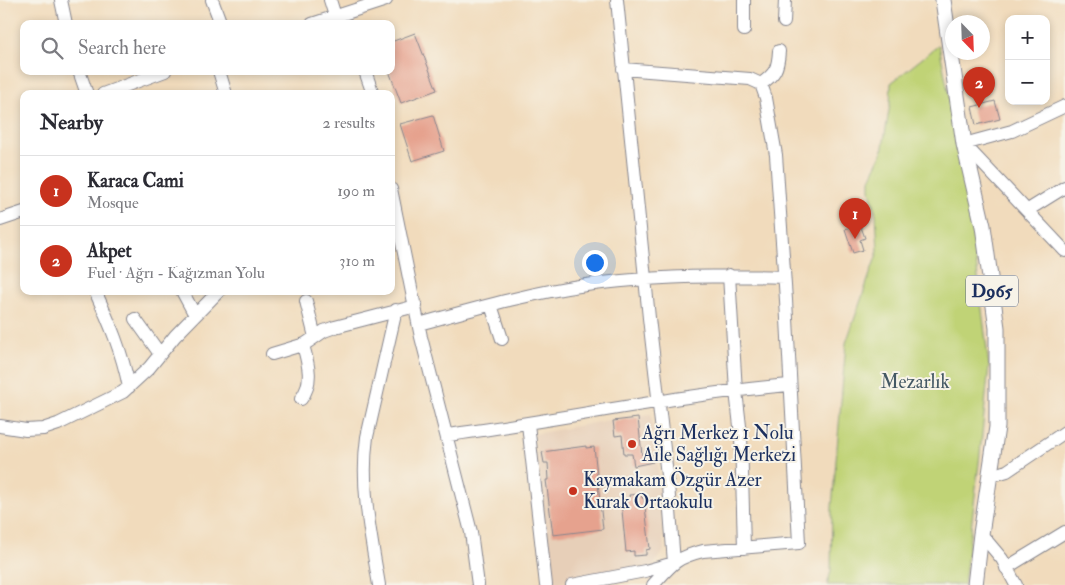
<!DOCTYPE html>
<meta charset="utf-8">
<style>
:root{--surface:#fff;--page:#f2f2f3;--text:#2b2b33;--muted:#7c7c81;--line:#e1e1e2;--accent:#c8321e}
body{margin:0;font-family:"IM FELL Double Pica",serif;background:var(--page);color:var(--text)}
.controls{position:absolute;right:15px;top:15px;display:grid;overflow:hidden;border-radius:10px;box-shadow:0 2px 8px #0003}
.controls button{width:45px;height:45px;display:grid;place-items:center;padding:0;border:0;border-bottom:1px solid var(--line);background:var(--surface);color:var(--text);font:25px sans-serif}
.compass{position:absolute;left:945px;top:15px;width:45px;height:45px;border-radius:50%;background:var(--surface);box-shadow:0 2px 8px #0003;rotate:157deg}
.you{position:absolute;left:594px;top:262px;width:18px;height:18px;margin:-12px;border:4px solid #fff;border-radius:50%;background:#1a73e8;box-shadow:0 0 0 8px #1a73e833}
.badge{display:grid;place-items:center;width:32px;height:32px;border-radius:50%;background:var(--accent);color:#fff;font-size:16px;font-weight:700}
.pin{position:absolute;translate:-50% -41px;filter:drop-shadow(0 1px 2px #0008)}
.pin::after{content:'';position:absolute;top:26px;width:18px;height:15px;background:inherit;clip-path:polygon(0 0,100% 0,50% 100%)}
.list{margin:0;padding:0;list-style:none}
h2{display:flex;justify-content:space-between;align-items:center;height:65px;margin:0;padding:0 20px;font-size:21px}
h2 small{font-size:16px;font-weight:400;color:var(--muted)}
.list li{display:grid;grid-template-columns:32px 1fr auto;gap:15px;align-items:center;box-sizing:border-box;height:70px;padding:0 20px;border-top:1px solid var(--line)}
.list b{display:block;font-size:19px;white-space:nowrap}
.list p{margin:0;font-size:16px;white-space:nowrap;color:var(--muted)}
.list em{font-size:16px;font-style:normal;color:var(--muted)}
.icon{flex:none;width:28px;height:28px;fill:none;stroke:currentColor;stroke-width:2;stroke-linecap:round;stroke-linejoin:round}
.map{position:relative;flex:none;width:1065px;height:585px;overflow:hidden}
.search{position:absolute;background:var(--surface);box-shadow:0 2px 8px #0003;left:20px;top:20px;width:375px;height:55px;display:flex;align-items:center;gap:12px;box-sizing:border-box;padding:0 18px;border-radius:10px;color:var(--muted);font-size:19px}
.panel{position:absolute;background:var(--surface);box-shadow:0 2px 8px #0003;left:20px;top:90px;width:375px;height:205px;border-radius:10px}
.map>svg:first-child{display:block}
</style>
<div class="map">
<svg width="1065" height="585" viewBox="0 0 1065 585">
<rect width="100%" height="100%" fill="#f7f3e8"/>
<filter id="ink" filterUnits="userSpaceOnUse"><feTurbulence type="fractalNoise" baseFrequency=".02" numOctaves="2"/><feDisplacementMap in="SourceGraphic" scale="10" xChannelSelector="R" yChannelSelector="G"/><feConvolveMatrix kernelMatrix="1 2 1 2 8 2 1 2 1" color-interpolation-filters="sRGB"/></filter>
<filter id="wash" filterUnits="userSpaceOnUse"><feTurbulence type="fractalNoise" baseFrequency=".0096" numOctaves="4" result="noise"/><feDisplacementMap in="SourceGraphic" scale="20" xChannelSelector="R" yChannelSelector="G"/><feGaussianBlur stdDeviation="1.12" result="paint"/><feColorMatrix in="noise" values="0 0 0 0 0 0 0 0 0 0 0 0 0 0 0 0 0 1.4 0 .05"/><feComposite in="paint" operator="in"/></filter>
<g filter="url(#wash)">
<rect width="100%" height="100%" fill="#f1dbbc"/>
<!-- built -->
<path fill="#e7cfb8" d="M651,414L658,466L664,551L653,566L550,585L535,434L604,421Z"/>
<!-- green -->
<path fill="#c0d376" stroke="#6e816a" d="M939,45L967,189L989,366L979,463L964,585H827L831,571L832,507L846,343L878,251L876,214L870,190V179L882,153L890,104L891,83Z"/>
<g id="blocks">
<!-- building -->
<path fill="#e6a28e" d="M415,33L437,90L401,103L389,71H391V42Z
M995,101L1000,119L976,125L972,107Z
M433,115L444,151L412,161L400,124Z
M860,224L865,238L860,240L863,250L853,253L845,229Z
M638,418L642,455L651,453L653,462L634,466L632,454H624L622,435L615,436L613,421Z
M586,446V448L594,447L603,529L553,535L546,480H549L548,463H544L542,452Z
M642,494V498H644L650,549L646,550V555L634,556V551L626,552L621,500H630L629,495Z"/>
</g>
</g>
<g filter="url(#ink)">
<use href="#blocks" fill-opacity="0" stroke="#86858d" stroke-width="1"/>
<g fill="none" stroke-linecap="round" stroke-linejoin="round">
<!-- minor casing -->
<g stroke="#86858d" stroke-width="14">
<path id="minor" d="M61,0L66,24
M212,0L221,24
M330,0L335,16
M784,22L785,0
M312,24L386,0
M744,30V0
M623,69L750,79L761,84L766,98L776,155L786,300L799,543L703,551C675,558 672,564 653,585
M79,71L87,94
M219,71L226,94
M365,71L373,94
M761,84C775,74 778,69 779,51
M103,94L165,71
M1065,106L1012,131L964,144L1065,251
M391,189L421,337L471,532L478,585
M1028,210L1065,187
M0,220L24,212
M729,275L736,391L741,435L744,548
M95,291C110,323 122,352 129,387
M182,291L195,315
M306,301L315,337
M491,305L502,339
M135,319L160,354
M419,324C474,309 529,293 586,285C651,276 719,275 784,277
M272,354L305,344L324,331L335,327L416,306
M301,399C314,382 308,363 303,345
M528,424L546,585
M0,426L26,430L43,429L58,424L123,392L149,368L175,336L219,291
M447,435C561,420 674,395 789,385
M990,474H997L1007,471L1065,432
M981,534L1002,559L1016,585
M1006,568L1065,532
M379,585C371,537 360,486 367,437L396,310
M572,585L645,571L674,563L668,484L649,318L617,0"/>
</g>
<!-- major casing -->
<g stroke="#86858d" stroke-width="17">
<path id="major" d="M943,0L964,144L983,226L997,328V427L981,534L975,585"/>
</g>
<!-- minor -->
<use href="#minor" stroke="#fff" stroke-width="12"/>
<!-- major -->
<use href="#major" stroke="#fff" stroke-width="15"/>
</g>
</g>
<!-- markers -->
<g fill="#c8321e" stroke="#f7f3e8" stroke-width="2">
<circle cx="632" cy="444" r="5"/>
<circle cx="573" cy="491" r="5"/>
</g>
<g text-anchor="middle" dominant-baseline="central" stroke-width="4" stroke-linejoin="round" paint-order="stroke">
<!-- shield labels -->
<rect fill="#f7f3e8" stroke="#5d6a87" stroke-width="1" x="966" y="275.5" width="52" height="31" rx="4"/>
<g font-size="18" font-weight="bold" fill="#1b2f5e">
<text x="992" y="291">D965</text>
</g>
<!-- park labels -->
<g font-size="19" fill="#445864" stroke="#f7f3e8">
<text x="915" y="382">Mezarlık</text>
</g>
<!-- poi labels -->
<g font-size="19" fill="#1b2f5e" stroke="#f7f3e8" text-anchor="start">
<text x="642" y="433">Ağrı Merkez 1 Nolu<tspan x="642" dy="22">Aile Sağlığı Merkezi</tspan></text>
<text x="583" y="480">Kaymakam Özgür Azer<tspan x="583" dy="22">Kurak Ortaokulu</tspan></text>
</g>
</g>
</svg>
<div class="controls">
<button>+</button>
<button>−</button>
</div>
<svg class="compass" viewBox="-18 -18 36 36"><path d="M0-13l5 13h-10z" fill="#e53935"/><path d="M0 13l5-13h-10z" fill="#7c7c81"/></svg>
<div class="you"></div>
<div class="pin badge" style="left:855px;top:239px">1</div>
<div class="pin badge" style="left:979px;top:108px">2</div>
<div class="search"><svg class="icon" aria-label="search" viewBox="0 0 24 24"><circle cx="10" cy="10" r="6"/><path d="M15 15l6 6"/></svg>Search here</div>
<section class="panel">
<h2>Nearby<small>2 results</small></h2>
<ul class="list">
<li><span class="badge">1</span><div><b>Karaca Cami</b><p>Mosque</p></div><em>190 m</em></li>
<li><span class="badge">2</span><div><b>Akpet</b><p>Fuel · Ağrı - Kağızman Yolu</p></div><em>310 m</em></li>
</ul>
</section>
</div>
